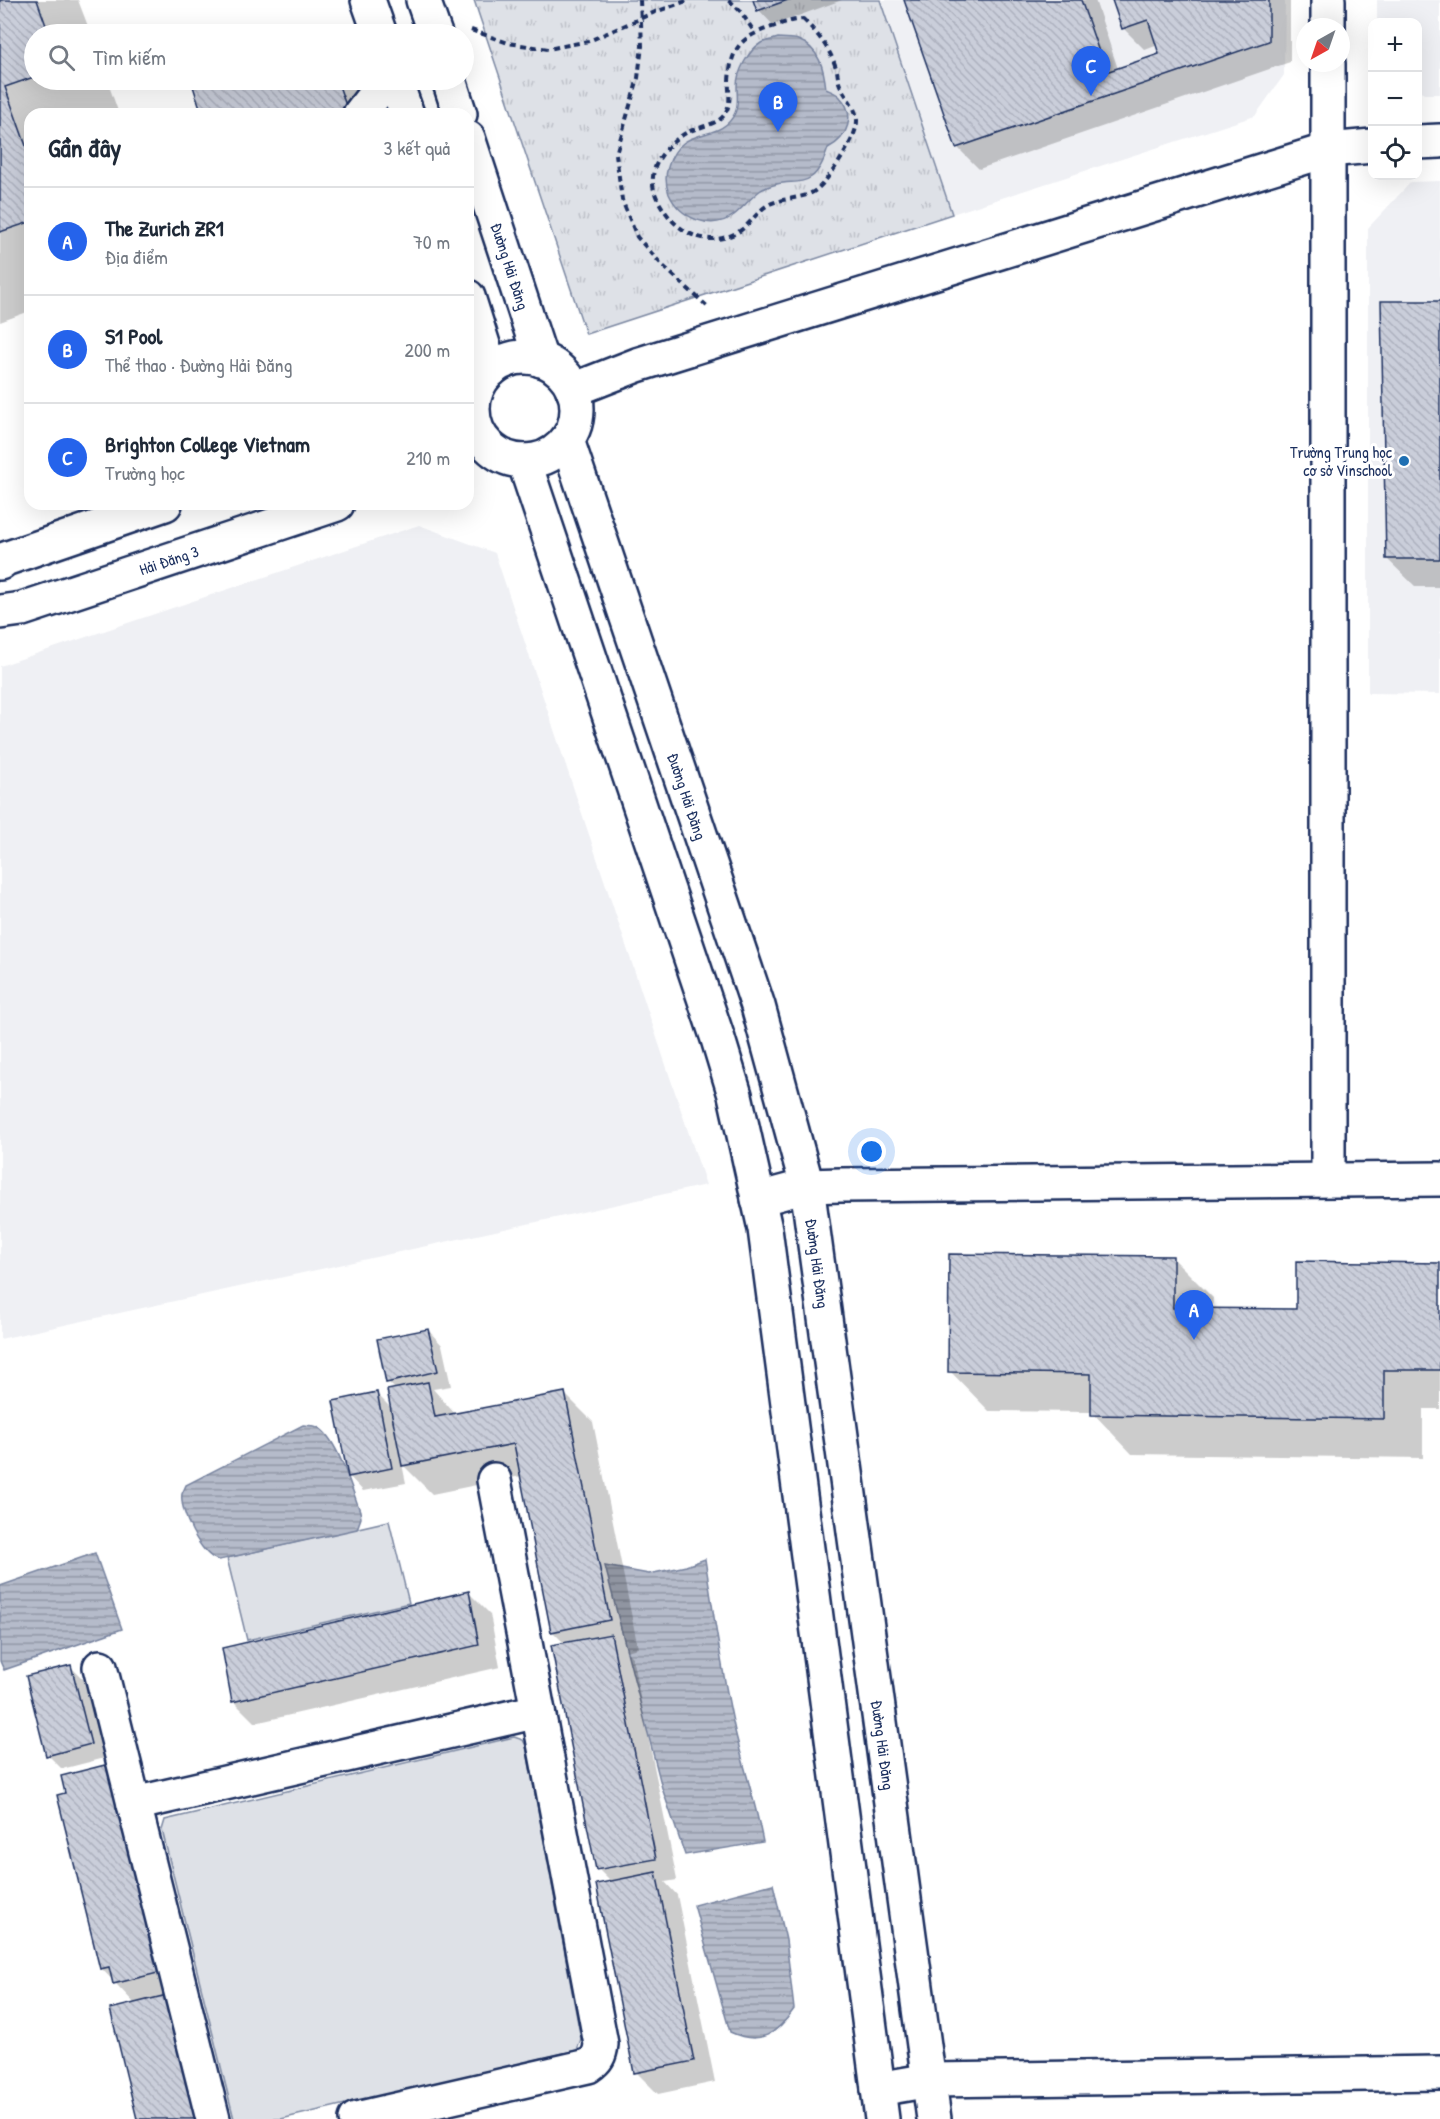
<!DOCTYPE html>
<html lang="vi">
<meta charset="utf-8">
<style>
:root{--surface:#fff;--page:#f2f2f3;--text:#1f2937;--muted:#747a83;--line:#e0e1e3;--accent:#2563eb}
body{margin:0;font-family:"Patrick Hand",sans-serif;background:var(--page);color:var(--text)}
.controls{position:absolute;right:18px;top:18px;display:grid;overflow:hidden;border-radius:12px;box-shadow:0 6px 24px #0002}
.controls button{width:54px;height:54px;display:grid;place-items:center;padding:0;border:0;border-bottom:2px solid var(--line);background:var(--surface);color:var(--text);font:30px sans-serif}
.compass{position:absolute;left:1296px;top:18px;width:54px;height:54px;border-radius:50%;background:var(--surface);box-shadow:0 6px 24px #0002;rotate:220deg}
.you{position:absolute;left:872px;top:1152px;width:21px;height:21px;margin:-15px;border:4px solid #fff;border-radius:50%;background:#1a73e8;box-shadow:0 0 0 9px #1a73e833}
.badge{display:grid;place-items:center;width:39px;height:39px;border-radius:50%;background:var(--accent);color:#fff;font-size:20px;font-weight:700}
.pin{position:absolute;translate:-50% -50px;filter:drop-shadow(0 2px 3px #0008)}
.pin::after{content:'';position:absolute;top:32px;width:21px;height:18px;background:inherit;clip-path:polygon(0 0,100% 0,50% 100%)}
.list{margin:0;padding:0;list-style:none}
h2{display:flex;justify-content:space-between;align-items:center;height:78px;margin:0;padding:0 24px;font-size:26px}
h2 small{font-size:20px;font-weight:400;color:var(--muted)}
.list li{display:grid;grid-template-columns:39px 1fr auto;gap:18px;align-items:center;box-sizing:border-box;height:108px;padding:0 24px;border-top:2px solid var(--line)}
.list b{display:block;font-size:22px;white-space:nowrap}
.list p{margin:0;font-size:20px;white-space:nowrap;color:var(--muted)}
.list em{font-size:20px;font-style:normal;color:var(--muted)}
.icon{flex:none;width:33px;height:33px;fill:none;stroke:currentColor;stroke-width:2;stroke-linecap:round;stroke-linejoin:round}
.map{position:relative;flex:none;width:1440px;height:2119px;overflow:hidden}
.search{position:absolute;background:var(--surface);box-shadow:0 6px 24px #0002;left:24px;top:24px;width:450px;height:66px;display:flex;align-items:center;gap:15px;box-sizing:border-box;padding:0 21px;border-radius:33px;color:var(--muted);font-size:22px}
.panel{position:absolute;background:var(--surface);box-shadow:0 6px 24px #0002;left:24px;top:108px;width:450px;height:402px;border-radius:18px}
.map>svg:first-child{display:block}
</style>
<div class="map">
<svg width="1440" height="2119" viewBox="0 0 1440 2119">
<defs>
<pattern id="park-tufts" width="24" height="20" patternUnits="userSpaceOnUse" patternTransform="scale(1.5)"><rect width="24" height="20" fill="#dee1e7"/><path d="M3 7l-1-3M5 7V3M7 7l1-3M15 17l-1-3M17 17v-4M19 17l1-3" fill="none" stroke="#bec1c9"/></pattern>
<pattern id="water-rules" width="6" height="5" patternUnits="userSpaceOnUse" patternTransform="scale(1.5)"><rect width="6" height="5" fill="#b5bbca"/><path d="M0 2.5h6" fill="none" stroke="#9298a7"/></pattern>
<pattern id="building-back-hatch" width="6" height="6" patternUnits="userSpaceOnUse" patternTransform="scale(1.5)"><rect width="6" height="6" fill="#caceda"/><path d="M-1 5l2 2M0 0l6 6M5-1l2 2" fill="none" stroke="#adb1be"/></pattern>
</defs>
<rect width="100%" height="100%" fill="#fff"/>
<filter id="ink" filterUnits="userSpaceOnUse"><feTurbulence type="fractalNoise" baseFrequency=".0167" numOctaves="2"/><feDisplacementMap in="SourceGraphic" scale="12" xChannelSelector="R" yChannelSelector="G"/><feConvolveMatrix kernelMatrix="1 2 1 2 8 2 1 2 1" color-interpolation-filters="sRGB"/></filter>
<g filter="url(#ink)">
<!-- built -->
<path fill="#eff0f4" d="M880,0H1285L1284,75L1255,116L952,214Z
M1377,0H1440V94H1424L1418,88V22H1377Z
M1440,181V694L1368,693V228L1411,182Z
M419,525L495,553L706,1185L0,1339V666Z"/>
<!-- green -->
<path fill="#dee1e7" stroke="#7c88a2" stroke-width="1.5" d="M389,1521L409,1603L247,1640L227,1558Z
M514,1737L523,1740L526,1746L581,2039L577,2050L281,2119H234L162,1830L165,1820Z"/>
<!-- park -->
<path fill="url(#park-tufts)" stroke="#7c88a2" stroke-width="1.5" d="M474,0H880L952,214L586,334Z"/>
<!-- water -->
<path fill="url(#water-rules)" stroke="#77839f" stroke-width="1.5" d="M778,38C784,39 793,38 798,40C820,48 824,70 826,89C830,91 836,93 839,96C857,114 848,138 828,148C812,199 793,172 761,190C751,197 743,208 734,215C711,232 680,218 669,194C666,186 665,176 668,167C681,122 720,145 735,113C739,104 737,96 737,86C737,72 748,51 761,43C765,41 773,40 778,38Z
M303,1425C307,1426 314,1425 317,1427C337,1436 352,1490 360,1511L361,1518L357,1529L227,1558C226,1559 219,1560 218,1560C201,1556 179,1510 182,1494C183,1491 185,1488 186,1485Z
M95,1553L122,1629L4,1670L0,1661V1586Z
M705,1559C714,1617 722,1674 735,1731C744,1768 756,1804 763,1842L685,1855L662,1788L605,1566L649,1574L686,1566Z
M773,1884L786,1940L794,2009C777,2034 760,2046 730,2032L694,1905Z"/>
<!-- shadow -->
<path fill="#0003" d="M0,0H78L91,34H34V80H107L119,114H30V311L0,322Z
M755,0H842L773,25L759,10Z
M906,0H1095L1118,69L1161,55L1158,45L1145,50L1123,28L1114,0H1290V62L979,169L957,147Z
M193,80H368L387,98L392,114H204Z
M1440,302V587H1416L1387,559Z
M468,345L479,377L468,381Z
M1173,1258L1213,1298L1212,1310L1297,1311L1440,1264V1409H1423V1458L1132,1454L1092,1412L989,1411L950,1371Z
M428,1330L442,1345L451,1386L433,1389L456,1415L565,1394L593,1422L638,1648L626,1651L632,1657L677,1880L665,1882L677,1895L715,2082L658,2094L636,2072L611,1882L598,1869L565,1644L552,1631L521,1476L432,1494L402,1464L406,1483L363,1491L349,1476L377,1394L393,1410L396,1390L388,1382Z
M468,1592L490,1614L500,1667L255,1723L234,1702Z
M71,1667L85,1681L105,1758L62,1769L48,1755Z
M62,1777L171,1996L139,2119L135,2004L101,1968Z"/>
<!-- building -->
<path fill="url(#building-back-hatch)" stroke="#1b2f5e" stroke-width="1.5" d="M0,0H37L49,34H34V77L5,87L30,157V222L0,232Z
M753,0H788L757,11Z
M904,0H1081L1106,72L1159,54L1148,20L1122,29L1112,0H1269V41L956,148Z
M191,80H337L349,114H202Z
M1381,301H1440V559H1386Z
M949,1254L1173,1256V1308L1296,1309V1261L1440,1263V1370H1384V1419L1091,1415V1374L948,1372Z
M428,1329L438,1371L386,1383L377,1339Z
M428,1382L435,1417L565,1392L610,1620L551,1632L514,1444L402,1466L387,1390Z
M377,1392L392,1468L348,1477L333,1401Z
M469,1591L479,1645L232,1702L222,1648Z
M611,1634L656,1859L596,1870L551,1645Z
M71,1665L91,1744L46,1756L26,1676Z
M113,1763L166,1971L113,1984L109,1967L100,1969L57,1795L65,1793L61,1776Z
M656,1872L694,2061L634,2073L596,1884Z
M171,1994L203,2119H137L110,2009Z"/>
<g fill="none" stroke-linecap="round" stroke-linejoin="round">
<!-- minor casing -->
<g stroke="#1b2f5e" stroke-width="38">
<g id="minor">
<path d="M368,0L380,34"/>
<path d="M423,0L435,34"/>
<path d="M1328,0V27"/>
<path d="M395,80L407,114"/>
<path d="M449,80L460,114"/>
<path d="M360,114L386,80"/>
<path id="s1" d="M468,138L541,360"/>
<path d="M1418,142L1440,141"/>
<path d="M468,297L491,370"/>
<circle cx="525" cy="409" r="52"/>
<path d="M573,390L637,365L1328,150L1372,146"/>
<path id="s2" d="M567,440L758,1006L807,1186L934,2119"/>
<path d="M524,461L718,1039L735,1095L765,1229L882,2119"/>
<path d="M0,563L5,559L165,504"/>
<path id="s3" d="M0,612L22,609L337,504"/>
<path d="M1328,1179V63"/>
<path d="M758,1199L807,1186L841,1185L1440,1179"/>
<path d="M494,1480L538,1711"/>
<path d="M100,1667L134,1804"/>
<path d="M878,2089L930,2080L1440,2073"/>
<path d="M213,2119L134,1804L538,1711L601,2044C600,2055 597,2060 588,2066L356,2119"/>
</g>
</g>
<!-- path -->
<path stroke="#1b2f5e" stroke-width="4" stroke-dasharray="6 4.5" stroke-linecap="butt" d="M640,0L642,46L638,78L616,154L622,200L637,237L663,266L707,306
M729,0L741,12L755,33
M803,19C819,35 831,50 837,71C838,76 838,81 840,85C845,97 857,107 857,121C857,138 829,180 816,190C803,200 782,197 768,205C757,211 750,225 738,232C714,246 687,238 670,218C661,207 651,192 653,177C654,159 672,140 688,132C700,126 720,125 726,112C732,100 728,93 729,81C731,47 741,37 772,27C783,23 792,20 803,19Z
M471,30L508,43L548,49L589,41L655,12L689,0"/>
<!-- minor -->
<use href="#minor" stroke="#fff" stroke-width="33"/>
</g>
</g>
<!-- markers -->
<circle fill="#1f6fb2" stroke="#fff" stroke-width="2" cx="1404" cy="461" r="6"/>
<g text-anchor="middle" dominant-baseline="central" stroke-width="6" stroke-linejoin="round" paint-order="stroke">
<!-- street labels -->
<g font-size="16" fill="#1b2f5e" stroke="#fff">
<text stroke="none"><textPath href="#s1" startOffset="135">Đường Hải Đăng</textPath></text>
<text stroke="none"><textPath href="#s3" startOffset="177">Hải Đăng 3</textPath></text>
<text stroke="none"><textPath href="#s2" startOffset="376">Đường Hải Đăng</textPath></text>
<text stroke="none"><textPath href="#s2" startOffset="862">Đường Hải Đăng</textPath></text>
<text stroke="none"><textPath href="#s2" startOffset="1348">Đường Hải Đăng</textPath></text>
</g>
<!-- poi labels -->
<g font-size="16" fill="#1b2f5e" stroke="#fff" text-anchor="end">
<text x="1392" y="452">Trường Trung học<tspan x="1392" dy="18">cơ sở Vinschool</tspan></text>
</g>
</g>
</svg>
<div class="controls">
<button>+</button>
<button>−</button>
<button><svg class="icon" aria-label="locate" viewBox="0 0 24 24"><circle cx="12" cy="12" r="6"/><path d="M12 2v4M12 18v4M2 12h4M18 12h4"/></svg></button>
</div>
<svg class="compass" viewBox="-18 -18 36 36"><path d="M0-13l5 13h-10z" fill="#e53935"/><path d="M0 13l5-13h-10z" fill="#747a83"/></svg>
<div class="you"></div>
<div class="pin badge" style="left:1194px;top:1340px">A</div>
<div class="pin badge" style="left:778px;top:132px">B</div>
<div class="pin badge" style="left:1091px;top:96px">C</div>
<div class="search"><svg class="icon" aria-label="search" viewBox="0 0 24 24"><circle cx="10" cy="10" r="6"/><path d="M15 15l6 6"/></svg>Tìm kiếm</div>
<section class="panel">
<h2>Gần đây<small>3 kết quả</small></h2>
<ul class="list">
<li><span class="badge">A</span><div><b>The Zurich ZR1</b><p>Địa điểm</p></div><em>70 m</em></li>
<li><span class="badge">B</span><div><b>S1 Pool</b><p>Thể thao · Đường Hải Đăng</p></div><em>200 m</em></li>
<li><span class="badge">C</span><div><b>Brighton College Vietnam</b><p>Trường học</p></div><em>210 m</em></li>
</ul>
</section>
</div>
